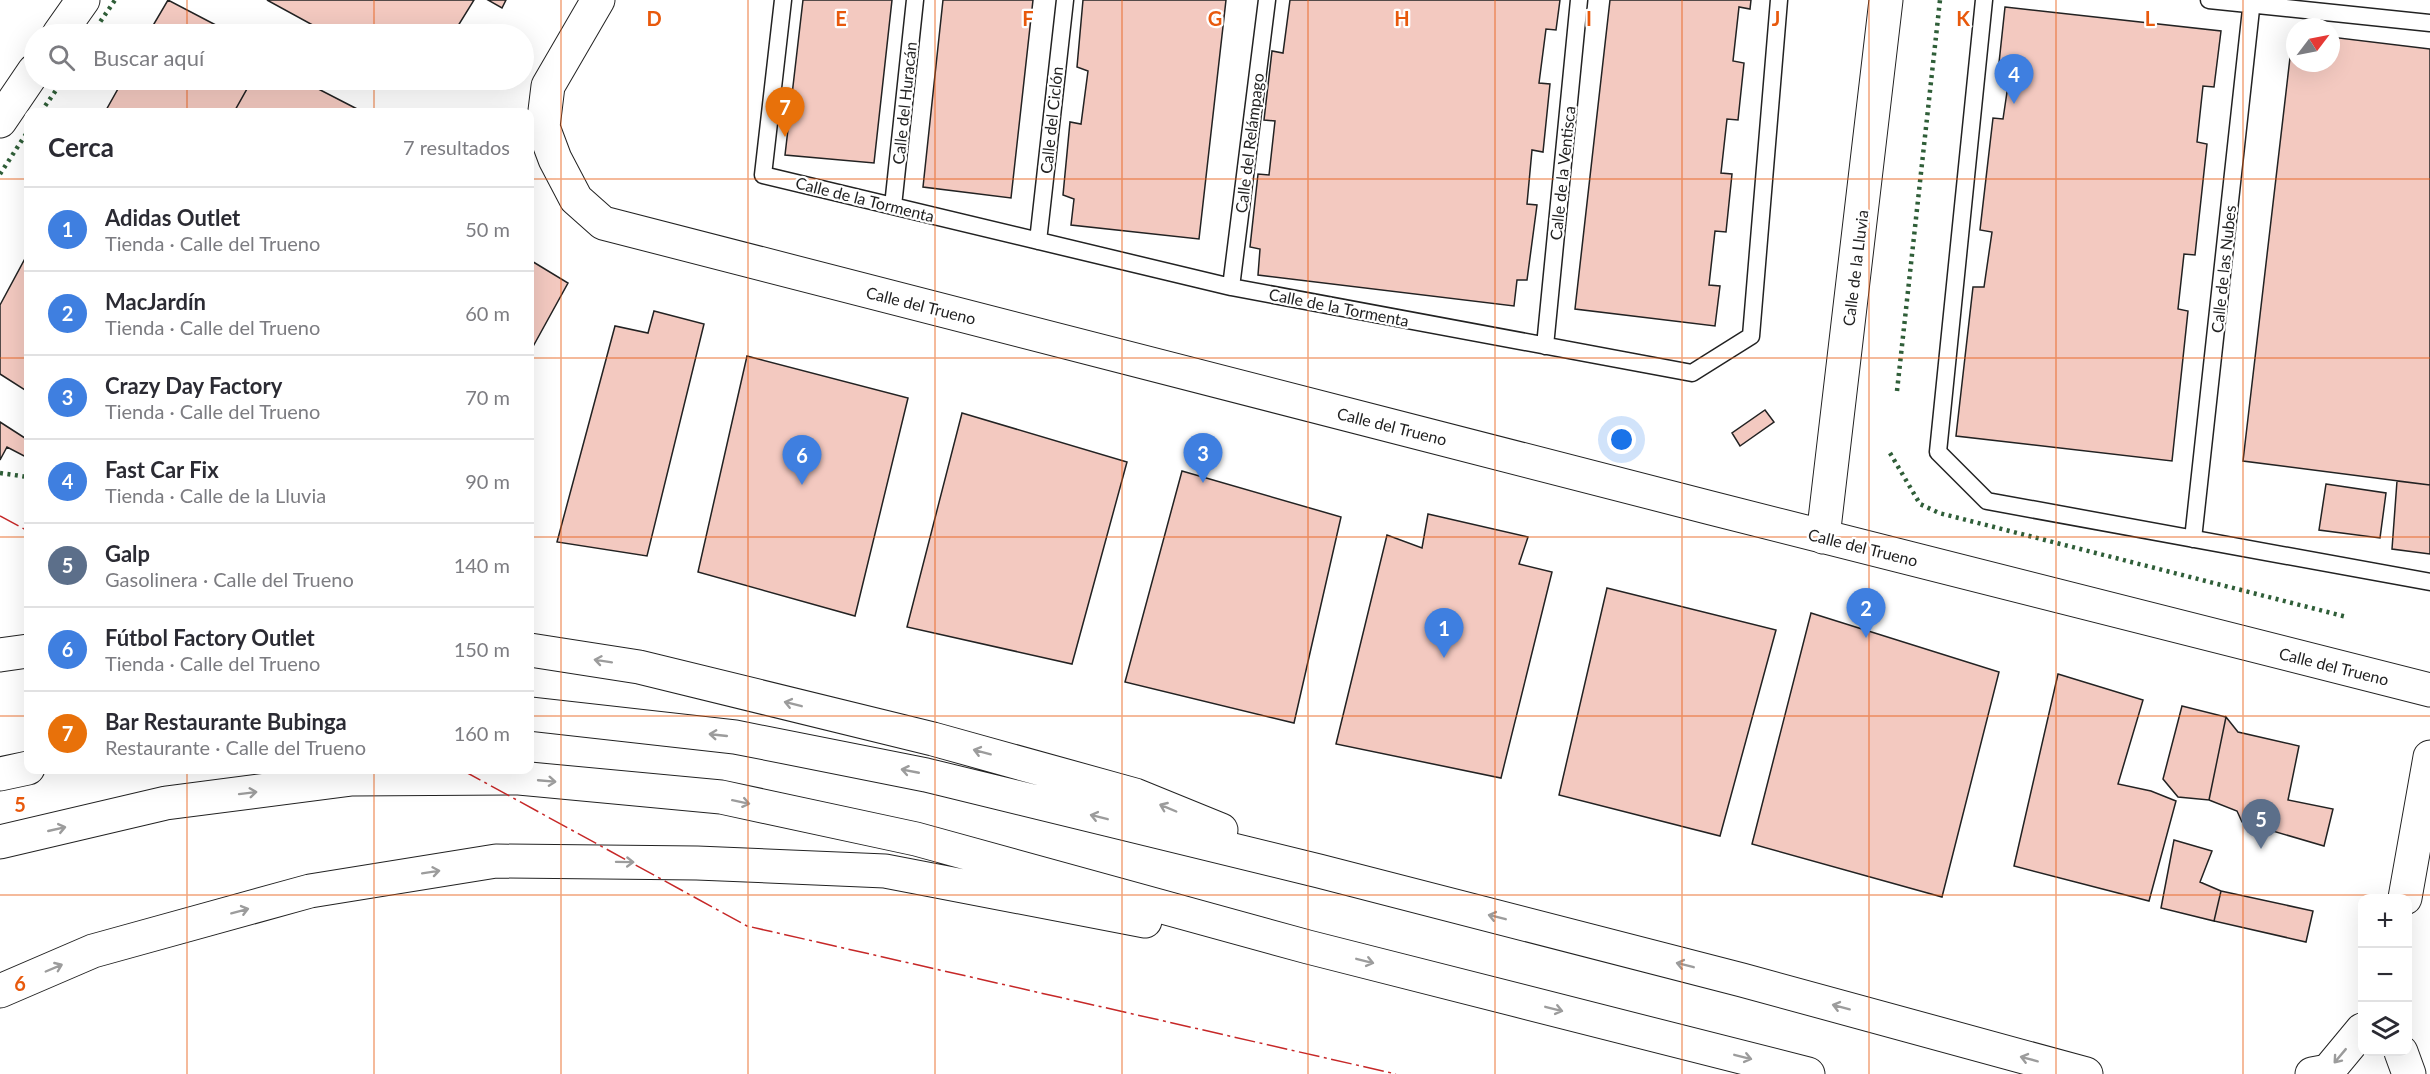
<!DOCTYPE html>
<html lang="es">
<meta charset="utf-8">
<style>
:root{--surface:#fff;--page:#f7f7f7;--text:#2b2b33;--muted:#7c7c81;--line:#e1e1e2;--accent:#0b8043}
body{margin:0;font-family:Lato,sans-serif;background:var(--page);color:var(--text)}
.controls{position:absolute;right:18px;bottom:18px;display:grid;overflow:hidden;border-radius:12px;box-shadow:0 6px 24px #0002}
.controls button{width:54px;height:54px;display:grid;place-items:center;padding:0;border:0;border-bottom:2px solid var(--line);background:var(--surface);color:var(--text);font:30px sans-serif}
.compass{position:absolute;left:2286px;top:18px;width:54px;height:54px;border-radius:50%;background:var(--surface);box-shadow:0 6px 24px #0002;rotate:58deg}
.you{position:absolute;left:1622px;top:440px;width:21px;height:21px;margin:-15px;border:4px solid #fff;border-radius:50%;background:#1a73e8;box-shadow:0 0 0 9px #1a73e833}
.badge{display:grid;place-items:center;width:39px;height:39px;border-radius:50%;background:var(--accent);color:#fff;font-size:20px;font-weight:700}
.pin{position:absolute;translate:-50% -50px;filter:drop-shadow(0 2px 3px #0008)}
.pin::after{content:'';position:absolute;top:32px;width:21px;height:18px;background:inherit;clip-path:polygon(0 0,100% 0,50% 100%)}
.list{margin:0;padding:0;list-style:none}
h2{display:flex;justify-content:space-between;align-items:center;height:78px;margin:0;padding:0 24px;font-size:26px}
h2 small{font-size:20px;font-weight:400;color:var(--muted)}
.list li{display:grid;grid-template-columns:39px 1fr auto;gap:18px;align-items:center;box-sizing:border-box;height:84px;padding:0 24px;border-top:2px solid var(--line)}
.list b{display:block;font-size:22px;white-space:nowrap}
.list p{margin:0;font-size:20px;white-space:nowrap;color:var(--muted)}
.list em{font-size:20px;font-style:normal;color:var(--muted)}
.icon{flex:none;width:33px;height:33px;fill:none;stroke:currentColor;stroke-width:2;stroke-linecap:round;stroke-linejoin:round}
.map{position:relative;flex:none;width:2430px;height:1074px;overflow:hidden}
.search{position:absolute;background:var(--surface);box-shadow:0 6px 24px #0002;left:24px;top:24px;width:510px;height:66px;display:flex;align-items:center;gap:15px;box-sizing:border-box;padding:0 21px;border-radius:33px;color:var(--muted);font-size:22px}
.panel{position:absolute;background:var(--surface);box-shadow:0 6px 24px #0002;left:24px;top:108px;width:510px;height:666px;border-radius:12px}
.map>svg:first-child{display:block}
</style>
<div class="map">
<svg width="2430" height="1074" viewBox="0 0 2430 1074">
<rect width="100%" height="100%" fill="#fff"/>
<!-- building -->
<path fill="#f3c9c0" stroke="#222" stroke-width="1.5" d="M168,0L233,34H148Z
M267,0H474L453,34H329Z
M488,0H506L502,8Z
M803,0H892L874,163L785,155Z
M943,0H1033L1011,198L923,187Z
M1083,0H1226L1199,239L1071,225L1074,199L1063,195L1070,122L1081,124L1088,71L1077,67Z
M1290,0H1560L1556,30L1546,29L1539,83L1550,84L1543,152L1532,150L1527,204L1537,205L1527,280H1517L1514,306L1258,275L1260,249L1250,247L1258,174L1269,175L1275,121L1264,120L1272,51L1283,53Z
M1610,0H1751L1750,9L1739,7L1733,61L1744,63L1738,120L1727,119L1721,173L1732,174L1726,232L1715,231L1709,285L1720,286L1715,326L1575,309Z
M2005,7L2221,31L2214,87L2203,86L2197,142L2207,144L2195,255L2184,254L2178,309L2188,311L2172,461L1956,436L1973,287H1984L1992,232L1980,230L1993,118L2003,119L2011,65L1999,63Z
M2293,32L2295,63H2331V37L2430,49V485L2243,461Z
M123,80H252L234,112H105Z
M252,80H301L363,112H234Z
M410,80H426L422,86Z
M28,253V392L0,374V305Z
M530,260L568,283L530,352Z
M654,311L704,324L647,556L557,542L615,326L648,333Z
M747,356L908,398L855,616L698,572Z
M1765,410L1774,422L1740,446L1732,433Z
M962,413L1127,462L1072,664L907,627Z
M0,422L28,440V458L7,447L0,460Z
M1182,471L1341,517L1294,723L1125,682Z
M2397,481L2430,485V554L2392,549Z
M2326,484L2386,493L2380,538L2319,530Z
M1428,514L1528,537L1519,564L1552,572L1501,778L1336,744L1387,535L1422,548Z
M1607,588L1776,630L1720,836L1559,795Z
M1811,613L1999,672L1942,897L1752,844Z
M2058,674L2143,700L2118,784L2151,791L2176,801L2149,901L2014,866Z
M2182,706L2226,717L2209,800L2178,797L2163,779Z
M2226,717L2238,732L2299,746L2288,800L2333,809L2324,846L2242,822L2237,811L2209,800Z
M2174,840L2212,851L2200,882L2221,891L2214,921L2161,908Z
M2221,891L2313,911L2306,942L2214,921Z"/>
<g fill="none" stroke-linecap="round" stroke-linejoin="round">
<!-- service casing -->
<g stroke="#222" stroke-width="19">
<path id="service" d="M783,0L763,175L1231,287L1692,373L1751,336L1779,0
M1984,0L1938,452L1987,501L2430,582
M2209,0L2430,23
M893,206L915,0
M1038,241L1065,0
M1231,287L1267,0
M1545,346L1579,0
M2193,539L2252,0"/>
</g>
<!-- minor casing -->
<g stroke="#222" stroke-width="35">
<path id="minor" d="M598,0L548,86L543,127L555,159L576,199L603,223L1711,508L2430,690
M59,34L83,0
M0,121L34,71
M1823,537L1886,0
M2405,898L2430,757"/>
</g>
<!-- trunk casing -->
<g stroke="#222" stroke-width="35">
<path id="trunk" d="M530,650L639,667L933,739L1135,795L1221,830
M0,655L28,651
M530,714L735,737L926,775L1319,871L1742,980L2086,1074
M0,774L28,768
M0,842L166,803L352,779L519,778L721,797L916,839L1308,947L1808,1074
M0,991L93,951L310,891L496,861L697,863L885,871L1145,921
M2401,1052L2409,1074
M2312,1074L2328,1071L2362,1030"/>
</g>
<!-- service -->
<use href="#service" stroke="#fff" stroke-width="16"/>
<!-- minor -->
<use href="#minor" stroke="#fff" stroke-width="33"/>
<!-- trunk -->
<use href="#trunk" stroke="#fff" stroke-width="33"/>
<!-- hedge -->
<path stroke="#2f5e38" stroke-width="4.5" stroke-dasharray="3 4.5" stroke-linecap="butt" d="M92,34L115,0
M41,112L63,80
M0,174L28,131
M1897,391L1940,0
M1890,453L1920,504L1939,513L2347,617
M0,473L28,477"/>
<!-- power -->
<path stroke="#c62828" stroke-width="1.5" stroke-dasharray="21 4.5 3 4.5" stroke-linecap="butt" d="M0,516L28,531
M462,770L747,926L1396,1074"/>
</g>
<!-- one-way arrows -->
<defs><path id="oneway-shaft" d="M-6 0H5M1.5-3L5.5 0L1.5 3" fill="none" stroke-width="1.6" stroke-linecap="round" stroke-linejoin="round" transform="scale(1.5)"/></defs>
<g stroke="#9c9c9c">
<use href="#oneway-shaft" transform="translate(603 661) rotate(-171)"/>
<use href="#oneway-shaft" transform="translate(793 704) rotate(-166)"/>
<use href="#oneway-shaft" transform="translate(718 735) rotate(-174)"/>
<use href="#oneway-shaft" transform="translate(982 752) rotate(-165)"/>
<use href="#oneway-shaft" transform="translate(910 771) rotate(-169)"/>
<use href="#oneway-shaft" transform="translate(547 781) rotate(5)"/>
<use href="#oneway-shaft" transform="translate(248 793) rotate(-7)"/>
<use href="#oneway-shaft" transform="translate(741 802) rotate(12)"/>
<use href="#oneway-shaft" transform="translate(1168 808) rotate(-157)"/>
<use href="#oneway-shaft" transform="translate(1099 817) rotate(-166)"/>
<use href="#oneway-shaft" transform="translate(57 829) rotate(-13)"/>
<use href="#oneway-shaft" transform="translate(625 862) rotate(1)"/>
<use href="#oneway-shaft" transform="translate(431 872) rotate(-9)"/>
<use href="#oneway-shaft" transform="translate(240 911) rotate(-15)"/>
<use href="#oneway-shaft" transform="translate(1497 917) rotate(-166)"/>
<use href="#oneway-shaft" transform="translate(1365 961) rotate(14)"/>
<use href="#oneway-shaft" transform="translate(1685 965) rotate(-166)"/>
<use href="#oneway-shaft" transform="translate(54 968) rotate(-23)"/>
<use href="#oneway-shaft" transform="translate(1841 1007) rotate(-165)"/>
<use href="#oneway-shaft" transform="translate(1554 1009) rotate(14)"/>
<use href="#oneway-shaft" transform="translate(2340 1056) rotate(130)"/>
<use href="#oneway-shaft" transform="translate(1743 1057) rotate(14)"/>
<use href="#oneway-shaft" transform="translate(2029 1059) rotate(-165)"/>
</g>
<!-- grid -->
<path fill="none" stroke="#e8590c" stroke-width="1.5" stroke-opacity="0.55" d="M187,0V34M374,0V34M561,0V1074M748,0V1074M935,0V1074M1122,0V1074M1308,0V1074M1495,0V1074M1682,0V1074M1869,0V1074M2056,0V1074M2243,0V1074M187,80V112M374,80V112M0,179H28M530,179H2430M0,358H28M530,358H2430M0,537H28M530,537H2430M0,716H28M530,716H2430M187,770V1074M374,770V1074M0,895H2430"/>
<g text-anchor="middle" dominant-baseline="central" stroke-width="4.5" stroke-linejoin="round" paint-order="stroke">
<!-- street labels -->
<g font-size="16" fill="#222" stroke="#fff">
<text transform="translate(904 103) rotate(-84)">Calle del Huracán</text>
<text transform="translate(1051 120) rotate(-84)">Calle del Ciclón</text>
<text transform="translate(1249 143) rotate(-83)">Calle del Relámpago</text>
<text transform="translate(1562 173) rotate(-84)">Calle de la Ventisca</text>
<text transform="translate(865 199) rotate(14)">Calle de la Tormenta</text>
<text transform="translate(1855 268) rotate(-83)">Calle de la Lluvia</text>
<text transform="translate(2223 269) rotate(-84)">Calle de las Nubes</text>
<text transform="translate(921 305) rotate(14)">Calle del Trueno</text>
<text transform="translate(1339 307) rotate(11)">Calle de la Tormenta</text>
<text transform="translate(1392 426) rotate(14)">Calle del Trueno</text>
<text transform="translate(1863 547) rotate(14)">Calle del Trueno</text>
<text transform="translate(2334 666) rotate(14)">Calle del Trueno</text>
</g>
</g>
<g font-size="20" text-anchor="middle" font-weight="bold" fill="#e8590c" stroke="#fff" stroke-width="4.5" stroke-linejoin="round" paint-order="stroke">
<text x="654" y="26">D</text>
<text x="841" y="26">E</text>
<text x="1028" y="26">F</text>
<text x="1215" y="26">G</text>
<text x="1402" y="26">H</text>
<text x="1589" y="26">I</text>
<text x="1776" y="26">J</text>
<text x="1963" y="26">K</text>
<text x="2150" y="26">L</text>
<text x="20" y="812">5</text>
<text x="20" y="991">6</text>
</g>
</svg>
<div class="controls">
<button>+</button>
<button>−</button>
<button><svg class="icon" aria-label="layers" viewBox="0 0 24 24"><path d="M12 4l9 5-9 5-9-5zM3 14l9 5 9-5"/></svg></button>
</div>
<svg class="compass" viewBox="-18 -18 36 36"><path d="M0-13l5 13h-10z" fill="#e53935"/><path d="M0 13l5-13h-10z" fill="#7c7c81"/></svg>
<div class="you"></div>
<div class="pin badge" style="left:1444px;top:658px;background:#3f7fe0">1</div>
<div class="pin badge" style="left:1866px;top:638px;background:#3f7fe0">2</div>
<div class="pin badge" style="left:1203px;top:483px;background:#3f7fe0">3</div>
<div class="pin badge" style="left:2014px;top:104px;background:#3f7fe0">4</div>
<div class="pin badge" style="left:2261px;top:849px;background:#5c6f8a">5</div>
<div class="pin badge" style="left:802px;top:485px;background:#3f7fe0">6</div>
<div class="pin badge" style="left:785px;top:137px;background:#e8710a">7</div>
<div class="search"><svg class="icon" aria-label="search" viewBox="0 0 24 24"><circle cx="10" cy="10" r="6"/><path d="M15 15l6 6"/></svg>Buscar aquí</div>
<section class="panel">
<h2>Cerca<small>7 resultados</small></h2>
<ul class="list">
<li><span class="badge" style="background:#3f7fe0">1</span><div><b>Adidas Outlet</b><p>Tienda · Calle del Trueno</p></div><em>50 m</em></li>
<li><span class="badge" style="background:#3f7fe0">2</span><div><b>MacJardín</b><p>Tienda · Calle del Trueno</p></div><em>60 m</em></li>
<li><span class="badge" style="background:#3f7fe0">3</span><div><b>Crazy Day Factory</b><p>Tienda · Calle del Trueno</p></div><em>70 m</em></li>
<li><span class="badge" style="background:#3f7fe0">4</span><div><b>Fast Car Fix</b><p>Tienda · Calle de la Lluvia</p></div><em>90 m</em></li>
<li><span class="badge" style="background:#5c6f8a">5</span><div><b>Galp</b><p>Gasolinera · Calle del Trueno</p></div><em>140 m</em></li>
<li><span class="badge" style="background:#3f7fe0">6</span><div><b>Fútbol Factory Outlet</b><p>Tienda · Calle del Trueno</p></div><em>150 m</em></li>
<li><span class="badge" style="background:#e8710a">7</span><div><b>Bar Restaurante Bubinga</b><p>Restaurante · Calle del Trueno</p></div><em>160 m</em></li>
</ul>
</section>
</div>
